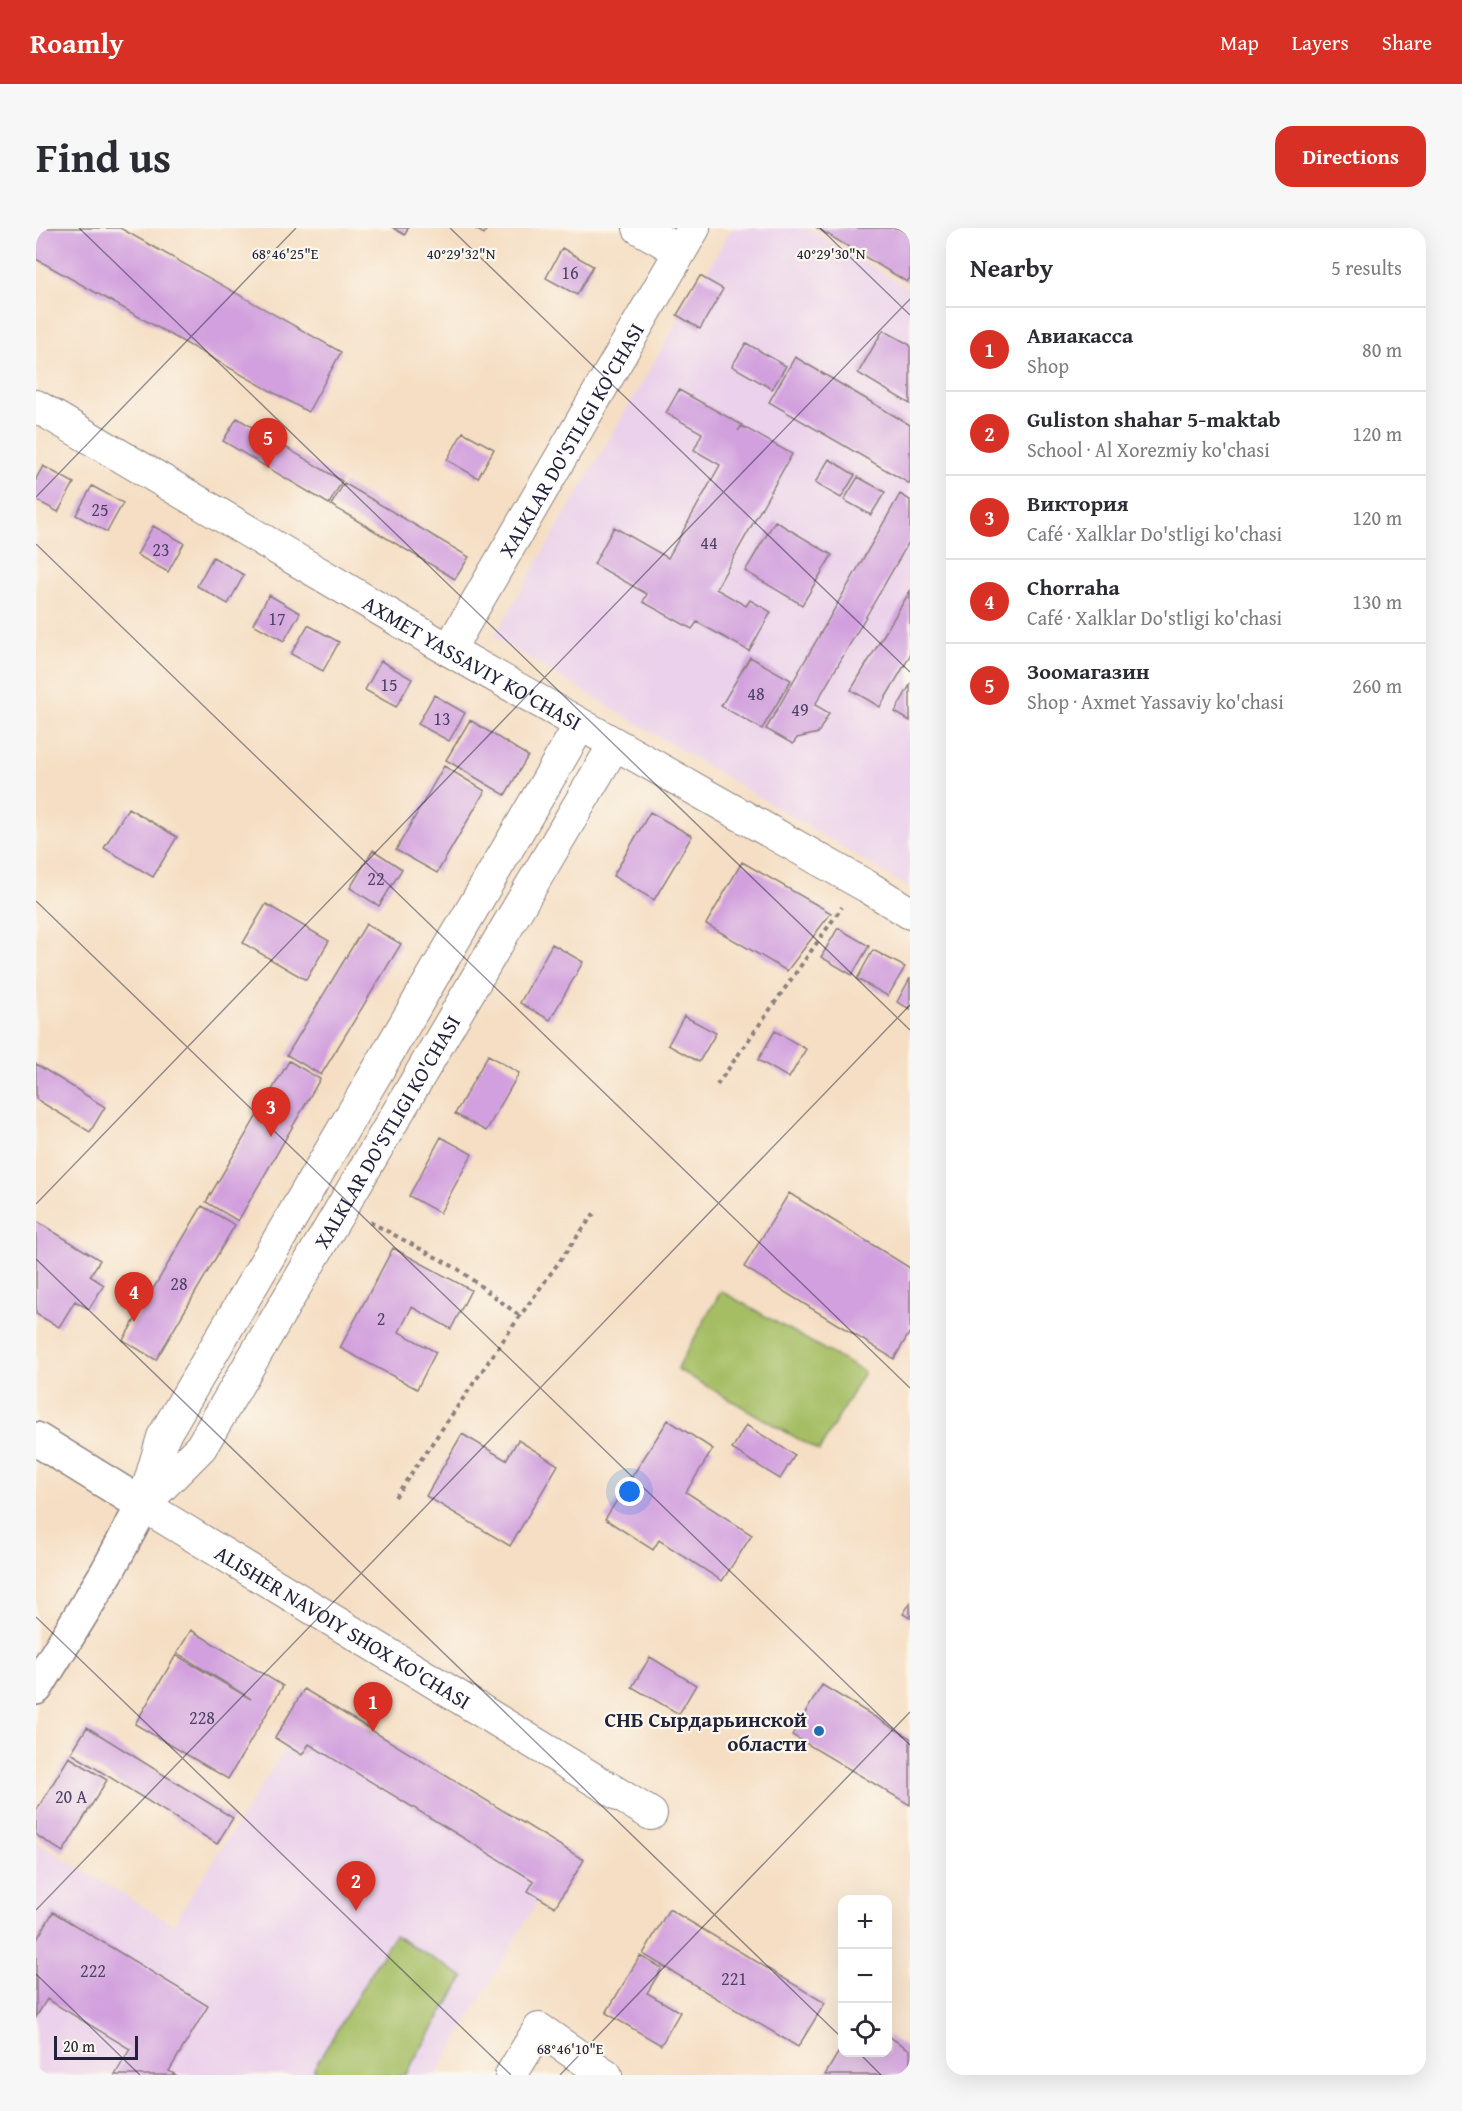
<!DOCTYPE html>
<meta charset="utf-8">
<style>
:root{--surface:#fff;--page:#f7f7f7;--text:#2b2b33;--muted:#7c7c81;--line:#e1e1e2;--accent:#d93025}
body{margin:0;font-family:"Gentium Book Plus",serif;background:var(--page);color:var(--text)}
.controls{position:absolute;right:18px;bottom:18px;display:grid;overflow:hidden;border-radius:12px;box-shadow:0 6px 24px #0002}
.controls button{width:54px;height:54px;display:grid;place-items:center;padding:0;border:0;border-bottom:2px solid var(--line);background:var(--surface);color:var(--text);font:30px sans-serif}
.scale{position:absolute;left:18px;bottom:15px;width:84px;box-sizing:border-box;padding-left:6px;border:3px solid #22223b;border-top:0;font-size:16px;line-height:21px;white-space:nowrap;color:#22223b;-webkit-text-stroke:4px #fbf7ec;paint-order:stroke}
.you{position:absolute;left:594px;top:1264px;width:21px;height:21px;margin:-15px;border:4px solid #fff;border-radius:50%;background:#1a73e8;box-shadow:0 0 0 9px #1a73e833}
.badge{display:grid;place-items:center;width:39px;height:39px;border-radius:50%;background:var(--accent);color:#fff;font-size:20px;font-weight:700}
.pin{position:absolute;translate:-50% -50px;filter:drop-shadow(0 2px 3px #0008)}
.pin::after{content:'';position:absolute;top:32px;width:21px;height:18px;background:inherit;clip-path:polygon(0 0,100% 0,50% 100%)}
.list{margin:0;padding:0;list-style:none}
h2{display:flex;justify-content:space-between;align-items:center;height:78px;margin:0;padding:0 24px;font-size:26px}
h2 small{font-size:20px;font-weight:400;color:var(--muted)}
.list li{display:grid;grid-template-columns:39px 1fr auto;gap:18px;align-items:center;box-sizing:border-box;height:84px;padding:0 24px;border-top:2px solid var(--line)}
.list b{display:block;font-size:22px;white-space:nowrap}
.list p{margin:0;font-size:20px;white-space:nowrap;color:var(--muted)}
.list em{font-size:20px;font-style:normal;color:var(--muted)}
.icon{flex:none;width:33px;height:33px;fill:none;stroke:currentColor;stroke-width:2;stroke-linecap:round;stroke-linejoin:round}
.map{position:relative;flex:none;width:874px;height:1847px;overflow:hidden;border-radius:18px}
header{display:flex;align-items:center;gap:36px;box-sizing:border-box;height:84px;padding:0 30px;background:var(--accent);color:#fff}
header strong{font-size:28px}
nav{display:flex;gap:33px;margin-inline-start:auto;font-size:21px}
.intro{display:flex;align-items:center;justify-content:space-between;box-sizing:border-box;height:144px;padding:0 36px}
h1{margin:0;font-size:42px}
.button{padding:15px 27px;border-radius:18px;background:var(--accent);color:#fff;font-size:21px;font-weight:700}
main{display:flex;gap:36px;padding:0 36px}
aside{flex:1;background:var(--surface);border-radius:18px;box-shadow:0 6px 24px #0002}
.map>svg:first-child{display:block}
</style>
<header>
<strong>Roamly</strong>
<nav><a>Map</a><a>Layers</a><a>Share</a></nav>
</header>
<div class="intro"><h1>Find us</h1><a class="button">Directions</a></div>
<main>
<div class="map">
<svg width="874" height="1847" viewBox="0 0 874 1847">
<rect width="100%" height="100%" fill="#fbf7ec"/>
<filter id="ink" filterUnits="userSpaceOnUse"><feTurbulence type="fractalNoise" baseFrequency=".0167" numOctaves="2"/><feDisplacementMap in="SourceGraphic" scale="12" xChannelSelector="R" yChannelSelector="G"/><feConvolveMatrix kernelMatrix="1 2 1 2 8 2 1 2 1" color-interpolation-filters="sRGB"/></filter>
<filter id="wash" filterUnits="userSpaceOnUse"><feTurbulence type="fractalNoise" baseFrequency=".008" numOctaves="4" result="noise"/><feDisplacementMap in="SourceGraphic" scale="24" xChannelSelector="R" yChannelSelector="G"/><feGaussianBlur stdDeviation="1.35" result="paint"/><feColorMatrix in="noise" values="0 0 0 0 0 0 0 0 0 0 0 0 0 0 0 0 0 1.4 0 .05"/><feComposite in="paint" operator="in"/></filter>
<g filter="url(#wash)">
<rect width="100%" height="100%" fill="#f5dec3"/>
<!-- built -->
<path fill="#ebd1eb" d="M696,0H771L874,61V660L458,409Z
M273,1516L498,1653L492,1663L503,1670L401,1847H0V1614L137,1696L251,1517L266,1527Z"/>
<!-- green -->
<path fill="#a5be64" stroke="#647050" stroke-width="1.5" d="M685,1063L828,1144L783,1223L641,1141Z
M358,1707L428,1749L369,1847H284L277,1842Z"/>
<g id="blocks">
<!-- building -->
<path fill="#d2a0de" d="M0,0H84L305,124L272,184L0,31Z
M357,0H372L369,7Z
M438,0H451L448,6Z
M781,0H862L874,7V50L871,54Z
M526,20L557,38L541,67L510,50Z
M664,48L687,61L664,101L641,87Z
M847,102L874,117V176L822,145Z
M710,115L750,138L736,161L696,138Z
M759,129L874,197V256L733,174Z
M643,162L706,197L702,203L706,198L756,226L680,361L710,378L714,372L735,384L713,423L661,394L656,401L607,374L611,366L558,336L578,299L632,330L684,237L658,222L666,205L630,185Z
M201,190L306,253L293,276L187,213Z
M427,204L458,221L442,250L411,232Z
M793,231L819,247L805,270L779,255Z
M7,238L38,255L22,284L0,272V251Z
M822,249L849,264L835,287L808,272Z
M308,255L433,329L419,351L295,277Z
M56,258L87,275L71,304L40,287Z
M864,266L874,272V312L779,477L793,485L782,505L761,510L757,516L730,501Z
M739,293L796,327L766,377L709,343Z
M117,298L148,315L132,344L101,327Z
M177,329L208,347L192,376L161,358Z
M874,363V428L844,479L815,462Z
M233,367L264,385L248,413L217,396Z
M272,397L303,414L287,443L255,426Z
M714,429L755,452L726,501L685,478Z
M345,433L376,451L360,479L329,462Z
M874,457V493L859,484Z
M398,467L429,485L413,513L382,496Z
M434,492L492,528L469,567L410,532Z
M408,538L449,563L401,645L360,622Z
M92,580L141,609L117,649L68,620Z
M614,584L656,608L618,672L577,648Z
M337,622L366,641L343,678L314,660Z
M706,634L795,685L751,743L670,696Z
M230,676L293,713L270,752L207,715Z
M330,696L365,716L285,847L251,827Z
M802,700L833,718L816,747L785,729Z
M516,716L547,734L514,792L484,775Z
M837,722L869,739L852,768L821,751Z
M874,750V781L861,774Z
M648,788L680,805L663,834L632,817Z
M739,803L770,821L753,850L722,832Z
M452,827L483,845L450,903L419,886Z
M253,833L284,851L202,993L170,974Z
M0,836L69,879L54,904L0,871Z
M405,909L436,926L404,985L373,968Z
M753,965L874,1040V1104L858,1131L708,1039Z
M166,978L199,997L120,1132L87,1112Z
M0,993L64,1032L54,1048L68,1057L53,1081L39,1073L23,1099L0,1086Z
M357,1020L435,1062L415,1101L376,1079L363,1104L400,1124L381,1161L304,1120Z
M632,1192L677,1221L650,1264L716,1307L686,1353L623,1312L617,1322L569,1291Z
M710,1197L759,1227L744,1251L696,1221Z
M426,1206L470,1232L482,1212L522,1237L474,1318L390,1268Z
M874,1375V1390L867,1386Z
M155,1402L247,1458L192,1551L99,1496L140,1427L215,1471L141,1425Z
M614,1429L660,1457L643,1486L596,1459Z
M786,1457L874,1510V1577L756,1507Z
M268,1461L548,1632L519,1679L492,1663L498,1653L273,1516L266,1527L239,1510Z
M51,1499L197,1590L181,1616L35,1525Z
M33,1529L71,1552L27,1624L0,1607V1583Z
M633,1681L789,1775L762,1819L607,1726Z
M17,1684L172,1778L133,1843L140,1847H79L94,1821L11,1771L0,1789V1713Z
M604,1728L626,1740L611,1765L644,1784L625,1817L570,1785Z
M852,1808L874,1822V1847H789L806,1818V1824H852Z"/>
</g>
</g>
<g filter="url(#ink)">
<use href="#blocks" fill-opacity="0" stroke="#8c807f" stroke-width="1.5"/>
<g fill="none" stroke-linecap="round" stroke-linejoin="round">
<!-- minor casing -->
<g stroke="#8c807f" stroke-width="34">
<g id="minor">
<path d="M603,0L644,23"/>
<path id="s1" d="M0,178L413,422L832,659L874,685"/>
<path id="s2" d="M413,422L658,0"/>
<path d="M108,1274L127,1209L544,497"/>
<path id="s3" d="M107,1277L165,1219L578,517"/>
<path id="s4" d="M107,1277L615,1586"/>
<path d="M475,1847L503,1801L570,1847"/>
</g>
</g>
<!-- tertiary casing -->
<g stroke="#8c807f" stroke-width="36">
<path id="tertiary" d="M0,1211L107,1277L71,1344L0,1460"/>
</g>
<!-- path -->
<path stroke="#8c807f" stroke-width="4" stroke-dasharray="4.5 4.5" stroke-linecap="butt" d="M681,857L806,679
M334,994L422,1041L484,1088
M359,1269L484,1088L559,984"/>
<!-- minor -->
<use href="#minor" stroke="#fff" stroke-width="32"/>
<!-- tertiary -->
<use href="#tertiary" stroke="#fff" stroke-width="33"/>
</g>
</g>
<!-- ticks -->
<path fill="none" stroke="#22223b" stroke-width="1.5" stroke-opacity="0.45" d="M43,0L874,802M414,0L874,444M784,0L874,87M0,269L260,0M0,316L874,1160M0,673L874,1517M0,976L874,71M0,1031L806,1810M0,1389L475,1847M0,1682L874,777M0,1746L104,1847M822,1824L845,1847M524,1847L874,1484"/>
<!-- markers -->
<circle fill="#1f6fb2" stroke="#fbf7ec" stroke-width="2" cx="783" cy="1503" r="6"/>
<g text-anchor="middle" dominant-baseline="central" stroke-width="4.5" stroke-linejoin="round" paint-order="stroke">
<!-- number labels -->
<g font-size="18" fill="#4e4264">
<text x="534" y="44">16</text>
<text x="64" y="281">25</text>
<text x="673" y="314">44</text>
<text x="125" y="321">23</text>
<text x="241" y="390">17</text>
<text x="353" y="456">15</text>
<text x="720" y="465">48</text>
<text x="764" y="481">49</text>
<text x="406" y="490">13</text>
<text x="340" y="650">22</text>
<text x="143" y="1055">28</text>
<text x="345" y="1090">2</text>
<text x="166" y="1489">228</text>
<text x="35" y="1568">20 А</text>
<text x="57" y="1742">222</text>
<text x="698" y="1750">221</text>
</g>
<!-- street labels -->
<g font-size="21" fill="#22223b" stroke="#fbf7ec">
<text stroke="none"><textPath href="#s2" startOffset="243">XALKLAR DO'STLIGI KO'CHASI</textPath></text>
<text stroke="none"><textPath href="#s1" startOffset="506">AXMET YASSAVIY KO'CHASI</textPath></text>
<text stroke="none"><textPath href="#s3" startOffset="448">XALKLAR DO'STLIGI KO'CHASI</textPath></text>
<text stroke="none"><textPath href="#s4" startOffset="234">ALISHER NAVOIY SHOX KO'CHASI</textPath></text>
</g>
<!-- poi labels -->
<g font-size="21" font-weight="bold" fill="#22223b" stroke="#fbf7ec" text-anchor="end">
<text x="771" y="1491">СНБ Сырдарьинской<tspan x="771" dy="24">области</tspan></text>
</g>
</g>
<g font-size="15" text-anchor="middle" fill="#22223b" stroke="#fbf7ec" stroke-width="4.5" stroke-linejoin="round" paint-order="stroke">
<text x="425" y="31">40°29'32"N</text>
<text x="795" y="31">40°29'30"N</text>
<text x="249" y="31">68°46'25"E</text>
<text x="534" y="1826">68°46'10"E</text>
</g>
</svg>
<div class="controls">
<button>+</button>
<button>−</button>
<button><svg class="icon" aria-label="locate" viewBox="0 0 24 24"><circle cx="12" cy="12" r="6"/><path d="M12 2v4M12 18v4M2 12h4M18 12h4"/></svg></button>
</div>
<div class="scale">20 m</div>
<div class="you"></div>
<div class="pin badge" style="left:337px;top:1504px">1</div>
<div class="pin badge" style="left:320px;top:1683px">2</div>
<div class="pin badge" style="left:235px;top:909px">3</div>
<div class="pin badge" style="left:98px;top:1094px">4</div>
<div class="pin badge" style="left:232px;top:240px">5</div>
</div>
<aside>
<h2>Nearby<small>5 results</small></h2>
<ul class="list">
<li><span class="badge">1</span><div><b>Авиакасса</b><p>Shop</p></div><em>80 m</em></li>
<li><span class="badge">2</span><div><b>Guliston shahar 5-maktab</b><p>School · Al Xorezmiy ko'chasi</p></div><em>120 m</em></li>
<li><span class="badge">3</span><div><b>Виктория</b><p>Café · Xalklar Do'stligi ko'chasi</p></div><em>120 m</em></li>
<li><span class="badge">4</span><div><b>Chorraha</b><p>Café · Xalklar Do'stligi ko'chasi</p></div><em>130 m</em></li>
<li><span class="badge">5</span><div><b>Зоомагазин</b><p>Shop · Axmet Yassaviy ko'chasi</p></div><em>260 m</em></li>
</ul>
</aside>
</main>
